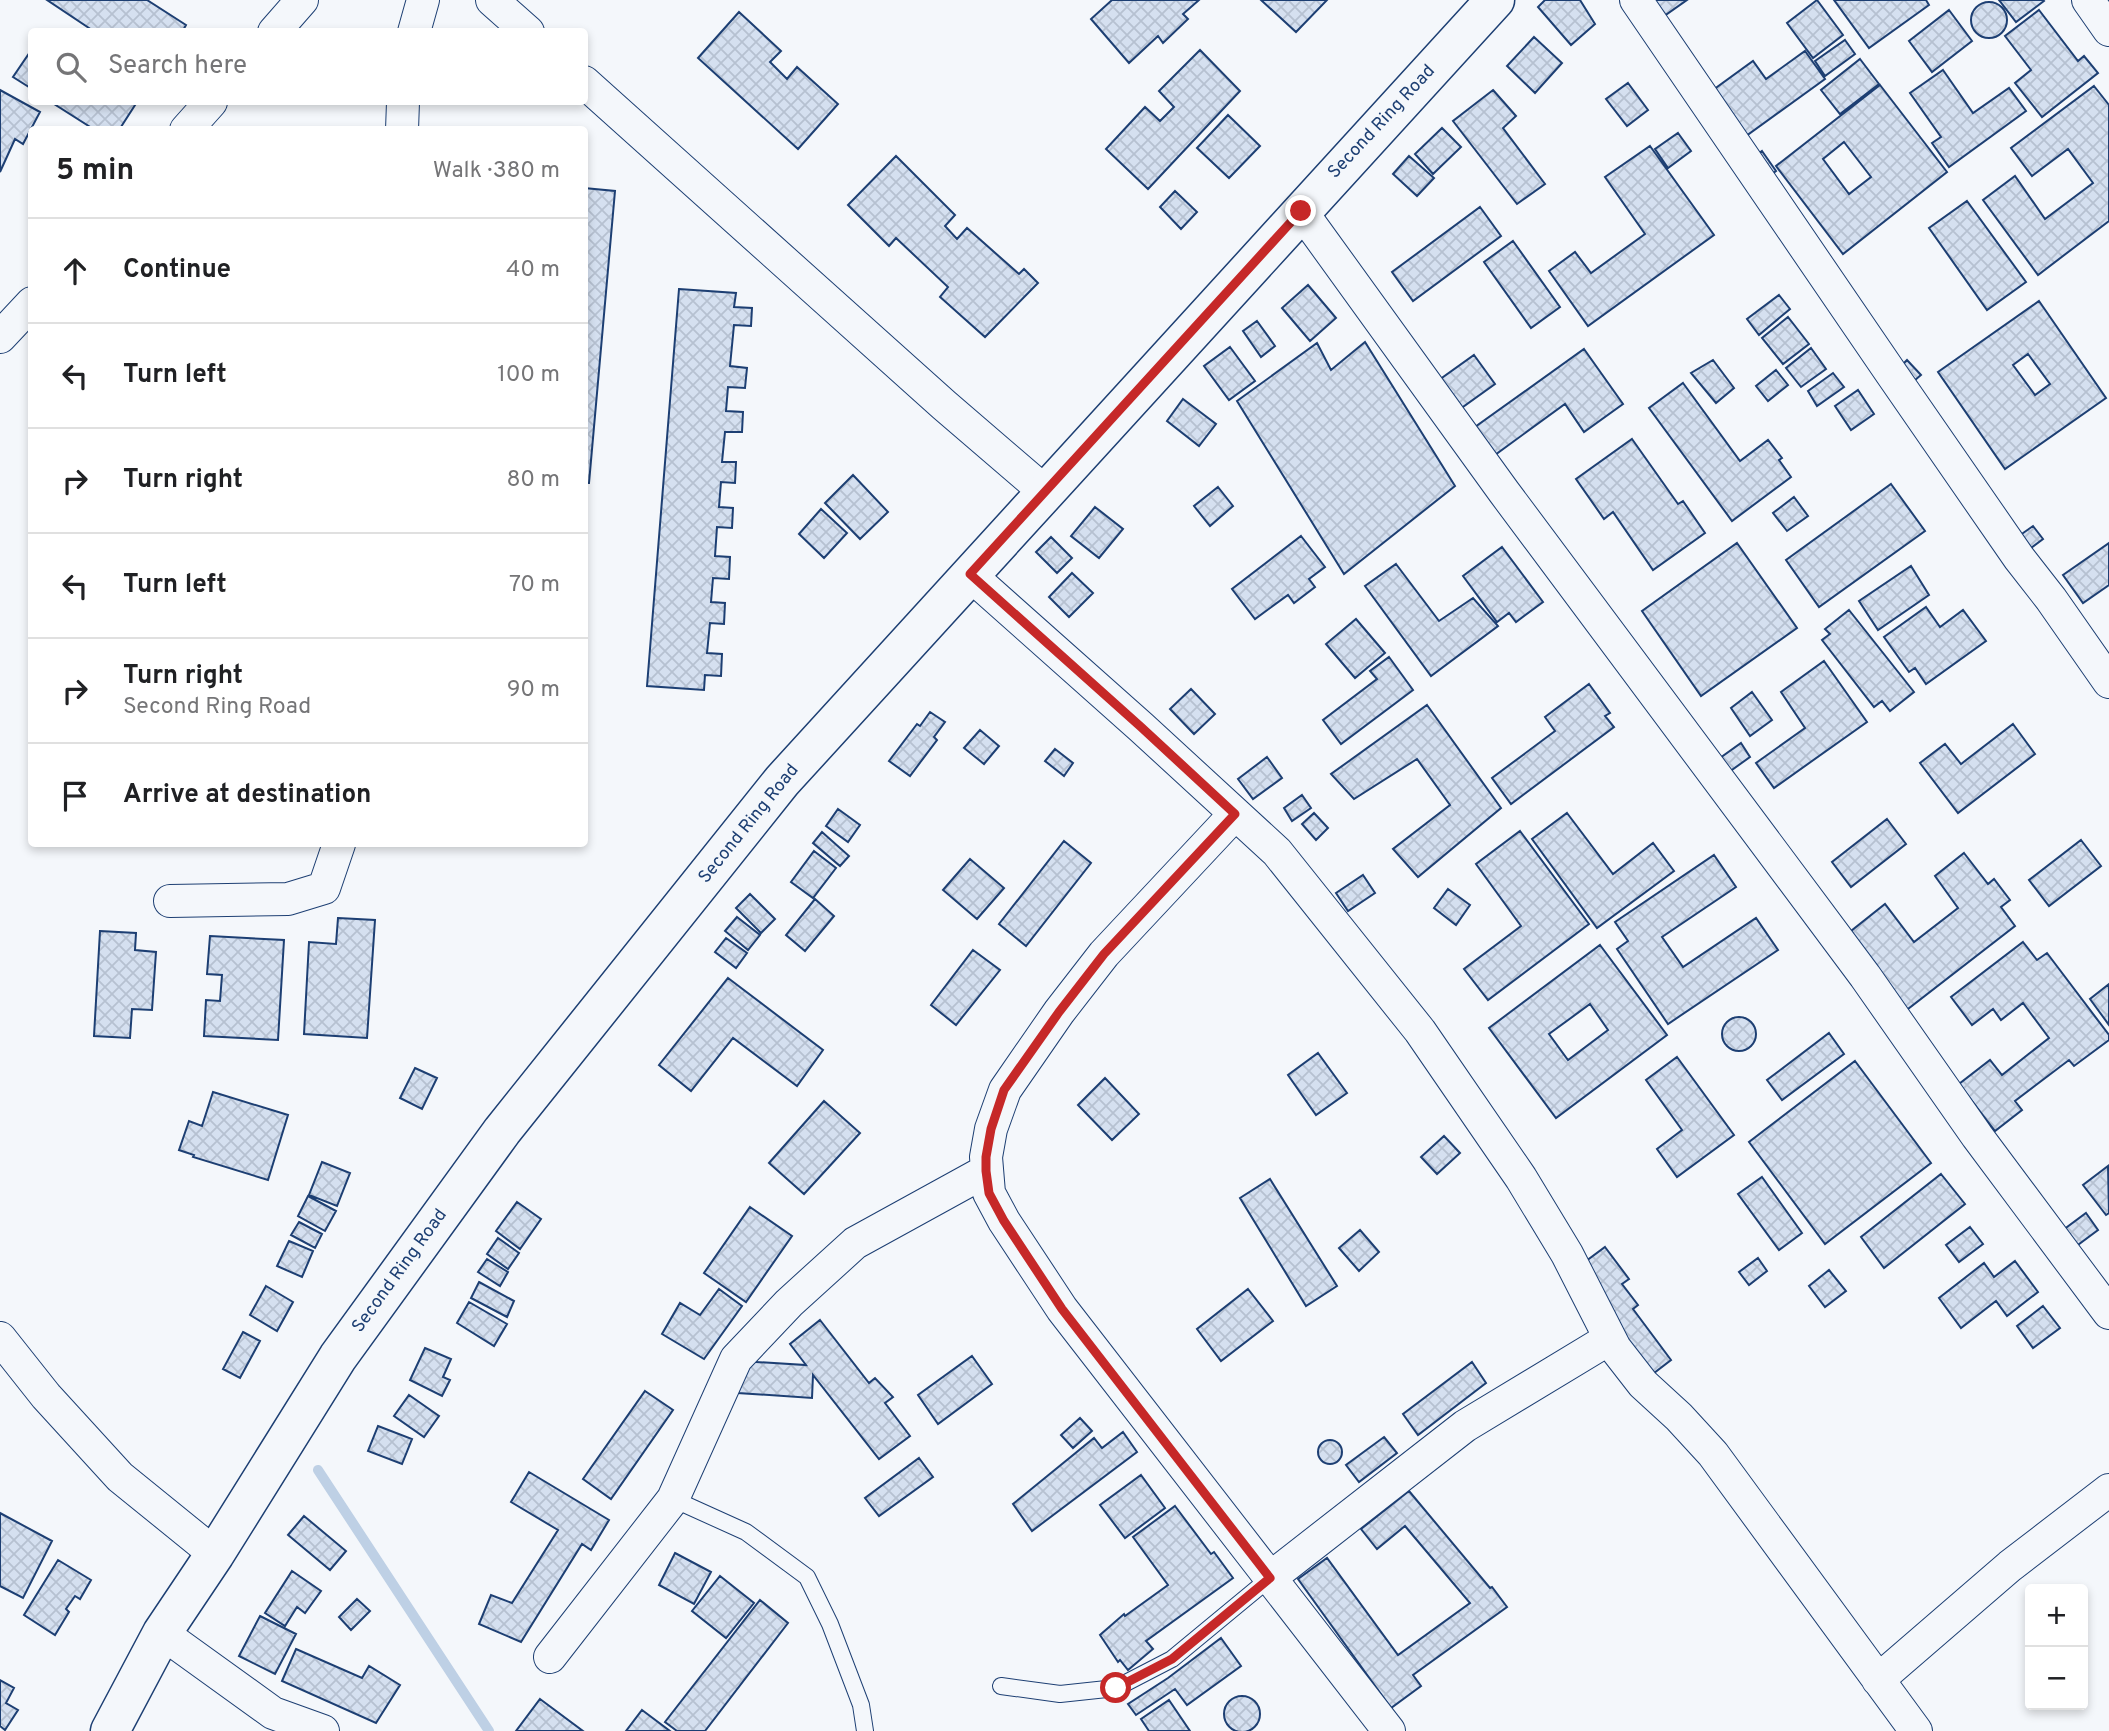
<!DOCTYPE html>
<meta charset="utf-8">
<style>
:root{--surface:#fff;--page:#f6f6f6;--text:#202124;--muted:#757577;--line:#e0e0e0}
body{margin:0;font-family:Overpass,sans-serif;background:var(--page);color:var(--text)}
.controls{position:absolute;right:21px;bottom:21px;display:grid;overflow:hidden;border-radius:7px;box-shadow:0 4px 10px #0003}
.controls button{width:63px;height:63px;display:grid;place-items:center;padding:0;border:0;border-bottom:2px solid var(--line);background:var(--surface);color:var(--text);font:35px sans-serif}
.stop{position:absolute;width:21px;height:21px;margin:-16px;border:5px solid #c62828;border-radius:50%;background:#fff}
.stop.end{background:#c62828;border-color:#fff;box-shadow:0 2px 7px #0008}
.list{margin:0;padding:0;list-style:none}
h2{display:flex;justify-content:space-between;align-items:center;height:91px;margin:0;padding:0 28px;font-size:30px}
h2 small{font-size:23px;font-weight:400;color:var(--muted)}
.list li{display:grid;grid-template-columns:46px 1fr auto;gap:21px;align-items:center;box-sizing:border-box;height:105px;padding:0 28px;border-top:2px solid var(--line)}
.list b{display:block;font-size:26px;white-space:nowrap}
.list p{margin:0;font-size:23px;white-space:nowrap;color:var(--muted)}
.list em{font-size:23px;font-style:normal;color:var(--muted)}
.icon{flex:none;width:38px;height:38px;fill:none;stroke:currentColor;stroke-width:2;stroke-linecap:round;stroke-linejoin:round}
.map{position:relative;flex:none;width:2109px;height:1731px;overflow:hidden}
.search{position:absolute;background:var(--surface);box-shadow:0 4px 10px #0003;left:28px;top:28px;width:560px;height:77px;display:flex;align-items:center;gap:18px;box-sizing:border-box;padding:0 24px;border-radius:7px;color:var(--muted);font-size:26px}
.panel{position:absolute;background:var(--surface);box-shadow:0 4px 10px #0003;left:28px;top:126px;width:560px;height:721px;border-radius:7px}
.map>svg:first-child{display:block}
</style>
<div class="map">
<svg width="2109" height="1731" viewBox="0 0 2109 1731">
<defs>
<pattern id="building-cross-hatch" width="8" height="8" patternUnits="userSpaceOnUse" patternTransform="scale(1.75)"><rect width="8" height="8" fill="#d5e0f0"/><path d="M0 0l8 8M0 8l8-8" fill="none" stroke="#b6c1d1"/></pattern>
</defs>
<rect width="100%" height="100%" fill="#f4f7fb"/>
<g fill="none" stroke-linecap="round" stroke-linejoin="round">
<!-- stream -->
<path stroke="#bed0e5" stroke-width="10" d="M318,1470L489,1731"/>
</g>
<!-- building -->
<path fill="url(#building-cross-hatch)" stroke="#1d3f73" stroke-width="2" fill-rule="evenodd" d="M47,0H147L186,25L182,32H95Z
M1112,0H1199L1183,14L1188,19L1163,43L1158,36L1129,63L1091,19Z
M1261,0H1327L1296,32Z
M1545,0H1580L1595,24L1571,45L1538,7Z
M1642,0H1687L1657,21Z
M1817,0L1843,35L1813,58L1787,23Z
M1834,0H1926L1929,5L1869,48Z
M1999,0H2043L2044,1L2016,22Z
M1971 20a18 18 0 1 1 36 0a18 18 0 1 1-36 0Z
M1949,10L1972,41L1932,72L1909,41Z
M2039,10L2078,61L2084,56L2098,73L2042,117L2015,83L2031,70L2005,36Z
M739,12L781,51L770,62L787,79L797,67L838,104L798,149L698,58Z
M1534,37L1562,63L1535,93L1507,66Z
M1845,40L1855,54L1825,76L1815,61Z
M32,49V89L13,77Z
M1200,50L1240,91L1148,189L1106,149L1145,107L1160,121L1174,107L1159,91Z
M1805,51L1825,79L1746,136L1713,90L1753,61L1766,79Z
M1860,59L1879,84L1840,114L1821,90Z
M1943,70L1973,113L2009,88L2026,111L1949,167L1932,143L1941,137L1910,93Z
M1628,83L1648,110L1627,126L1606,99Z
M1880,85L1947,172L1843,254L1776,166ZM1844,142L1871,177L1849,194L1823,159Z
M2094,86L2109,105V221L2038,275L1983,200L2015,176L2045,219L2093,183L2068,149L2032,176L2011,148Z
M0,90L40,112L23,144L15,139L0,172Z
M1493,90L1516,116L1503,128L1545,184L1517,204L1453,121Z
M51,102H137L119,130H95Z
M1228,115L1260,146L1229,178L1197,148Z
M1442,128L1461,147L1433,174L1415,154Z
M1678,133L1691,151L1668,168L1655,149Z
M1650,146L1714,235L1588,326L1549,271L1575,252L1591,273L1645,234L1605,177Z
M1762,151L1776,171L1764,180L1750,160Z
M896,156L955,215L945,226L957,239L967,228L1019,274L1024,269L1038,283L985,337L940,297L948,287L896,238L889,246L848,205Z
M1409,156L1434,178L1417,196L1393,174Z
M584,188L615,191L589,483H584Z
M1175,191L1197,212L1181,229L1160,207Z
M1967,201L2026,282L1987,310L1929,228Z
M1480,207L1501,236L1413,301L1392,272Z
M1513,241L1560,307L1531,328L1484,262Z
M1308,285L1336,318L1310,341L1282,308Z
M679,289L736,293L734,307L752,308L751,326L734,325L730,366L747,368L745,388L728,387L726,411L743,412L742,432H725L722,462H736L735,483L721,482L719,507L733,508L732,528L717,527L715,556L730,557L729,579L713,578L711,602L725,603L724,624L710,623L707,653L722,654L721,676L705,675L704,690L647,686Z
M1779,295L1790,309L1759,335L1747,319Z
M2039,301L2106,398L2005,469L1938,372ZM2028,354L2050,384L2035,395L2013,365Z
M1788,317L1809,344L1783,364L1762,338Z
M1257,321L1275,346L1261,357L1243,331Z
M1365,342L1455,486L1344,574L1237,401L1317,343L1331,370Z
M1230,347L1255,381L1229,400L1204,366Z
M1811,348L1826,369L1801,387L1786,368Z
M1584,349L1623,404L1584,432L1565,404L1488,460L1468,432Z
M1474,355L1495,384L1453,414L1432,385Z
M1713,360L1734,388L1716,403L1691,373Z
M1907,360L1921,375L1908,386L1895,372Z
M1776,370L1788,385L1768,401L1756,386Z
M1833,373L1844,387L1817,406L1808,391Z
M1683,383L1740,461L1768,440L1782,458L1779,460L1791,477L1732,521L1649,408Z
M1858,390L1874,414L1851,430L1835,406Z
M1183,399L1216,424L1199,446L1167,421Z
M1632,439L1678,504L1683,501L1705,533L1653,570L1613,512L1604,519L1576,479Z
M853,475L888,512L860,539L825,503Z
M1891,484L1925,531L1819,607L1786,560Z
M1218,487L1233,506L1210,526L1194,506Z
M1794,497L1808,516L1787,531L1773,513Z
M1095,507L1123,529L1099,558L1071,536Z
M821,509L847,533L824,558L799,534Z
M2033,526L2043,539L2019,557L2009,543Z
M1301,536L1325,567L1309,579L1315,587L1294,603L1288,595L1255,619L1232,589Z
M1051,537L1072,558L1057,573L1036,552Z
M1737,543L1797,628L1701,696L1642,611Z
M2109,543V585L2083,603L2063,575Z
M1502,547L1543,602L1516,622L1509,613L1497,622L1463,576Z
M1396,564L1439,621L1473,598L1498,626L1431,676L1365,586Z
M1911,566L1929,595L1878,630L1859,601Z
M1072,573L1093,593L1069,617L1049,597Z
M1926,607L1940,627L1963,610L1986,641L1926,684L1915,668L1909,672L1884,637Z
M1849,610L1914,692L1890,711L1882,701L1874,707L1822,640L1830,634L1825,629Z
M1356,619L1385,653L1355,678L1326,644Z
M1389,657L1413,690L1341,744L1323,720L1377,679L1370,671Z
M1824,661L1867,722L1774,788L1756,763L1805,728L1781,692Z
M1589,684L1610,713L1605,716L1614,727L1511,804L1492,778L1555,731L1545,717Z
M1191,689L1215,714L1194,734L1170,709Z
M1752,692L1772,720L1750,736L1731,708Z
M1427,705L1501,808L1418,877L1393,849L1450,805L1417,759L1354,799L1331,774Z
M930,712L945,722L934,737L937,740L910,776L889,761L917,724L920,726Z
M2013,724L2035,754L1958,813L1920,763L1945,744L1961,764Z
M980,730L999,746L984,764L964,748Z
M1741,743L1750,757L1729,772L1720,758Z
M1055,749L1073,763L1064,776L1045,761Z
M1267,757L1282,778L1253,799L1238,779Z
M1302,795L1311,808L1292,821L1284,808Z
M838,809L860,825L848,842L826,826Z
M1314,813L1328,828L1316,840L1302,824Z
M1567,813L1613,874L1653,843L1674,871L1597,928L1532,839Z
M1887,819L1906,844L1851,887L1832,862Z
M1520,831L1589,924L1488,1000L1464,969L1521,926L1476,864Z
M822,832L849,856L840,866L813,843Z
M2081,840L2101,866L2049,906L2029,880Z
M1064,841L1091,863L1026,946L999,924Z
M814,851L836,868L813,898L791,882Z
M1964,853L1988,884L1994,879L2010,900L2001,907L2015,926L1904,1012L1846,935L1885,904L1914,942L1958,908L1935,876Z
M1714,855L1736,887L1662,937L1683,967L1756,918L1778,950L1668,1024L1617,949L1628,941L1615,922Z
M970,859L1004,888L977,919L943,890Z
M1363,875L1375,893L1348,911L1336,893Z
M1448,889L1470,905L1456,925L1434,908Z
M750,894L775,919L761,933L736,908Z
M815,899L834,916L805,951L786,935Z
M737,917L760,935L748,950L725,931Z
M338,918L375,920L367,1038L304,1034L309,942L336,944Z
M100,931L136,933L135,950L156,952L152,1010L132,1009L130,1038L94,1036Z
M210,936L284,940L278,1040L204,1036L206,1000L220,1001L222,975L207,974Z
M726,938L747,953L736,968L715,952Z
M2023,942L2037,960L2047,953L2109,1035V1040L2074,1066L2069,1060L2015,1101L2022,1110L1995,1131L1959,1084L1990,1060L2002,1075L2049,1038L2023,1003L2001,1020L1993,1009L1972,1025L1951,997Z
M1600,945L1667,1035L1556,1118L1489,1028ZM1590,1004L1608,1030L1568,1060L1549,1034Z
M973,950L1000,970L956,1025L931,1005Z
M728,978L823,1050L797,1086L733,1038L691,1091L659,1065Z
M2109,984V1025L2090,999Z
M1722 1034a17 17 0 1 1 34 0a17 17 0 1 1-34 0Z
M1829,1033L1844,1054L1782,1100L1767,1080Z
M1318,1053L1347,1093L1316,1115L1288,1075Z
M1677,1057L1734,1135L1677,1177L1657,1149L1682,1130L1646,1080Z
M1855,1061L1931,1163L1825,1244L1749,1142Z
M415,1068L437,1078L422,1109L400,1098Z
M1105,1078L1139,1114L1112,1140L1078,1105Z
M213,1092L288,1115L268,1180L193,1157L194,1155L179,1150L189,1121L202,1126Z
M824,1101L860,1133L804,1194L769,1163Z
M1444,1136L1460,1153L1437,1174L1421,1157Z
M322,1162L350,1173L337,1206L309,1195Z
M2108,1166L2109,1213L2106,1215L2083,1185Z
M1941,1174L1965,1204L1884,1268L1861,1237Z
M1762,1177L1802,1233L1779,1250L1738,1194Z
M1270,1179L1337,1286L1306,1306L1240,1198Z
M308,1196L336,1211L325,1231L298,1216Z
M517,1202L541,1219L520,1249L496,1231Z
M750,1207L792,1236L746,1302L704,1273Z
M2086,1213L2098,1230L2067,1253L2055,1236Z
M299,1222L322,1234L315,1248L291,1235Z
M1970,1227L1983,1244L1959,1262L1946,1245Z
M1360,1230L1379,1252L1359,1271L1339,1248Z
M498,1238L519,1253L508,1269L487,1254Z
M289,1241L313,1251L302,1277L277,1266Z
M1605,1247L1629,1279L1622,1284L1638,1305L1633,1309L1671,1360L1641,1383L1574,1270Z
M1758,1258L1767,1271L1749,1285L1739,1272Z
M487,1259L508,1272L500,1286L478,1272Z
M2015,1261L2038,1292L2007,1316L1996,1301L1961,1328L1939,1298L1984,1263L1994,1277Z
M1829,1270L1846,1291L1825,1307L1809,1286Z
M479,1282L514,1301L507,1317L471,1298Z
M266,1286L293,1302L277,1331L250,1315Z
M719,1289L742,1306L704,1359L662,1334L680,1303L700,1315Z
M1248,1289L1273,1321L1221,1361L1197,1329Z
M469,1302L507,1324L494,1346L457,1323Z
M2043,1306L2060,1328L2033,1348L2017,1326Z
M820,1320L869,1383L875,1378L893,1397L885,1403L910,1436L879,1459L813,1375L812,1398L738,1393L740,1361L806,1365L790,1344Z
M243,1332L260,1341L240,1378L223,1369Z
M425,1348L451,1359L443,1377L450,1380L442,1396L410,1380Z
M972,1356L992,1384L938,1424L918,1395Z
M1472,1362L1486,1383L1418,1435L1403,1414Z
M645,1391L673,1410L611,1499L583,1479Z
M409,1395L439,1416L424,1437L394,1416Z
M1080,1418L1092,1431L1073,1448L1061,1435Z
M378,1426L412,1439L402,1464L368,1451Z
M1123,1432L1137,1452L1032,1531L1013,1504L1094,1438L1102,1448Z
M1384,1437L1397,1453L1359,1482L1346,1465Z
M1318 1452a12 12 0 1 1 24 0a12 12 0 1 1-24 0Z
M919,1458L933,1477L879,1516L865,1498Z
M529,1472L609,1520L591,1550L582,1544L521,1642L479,1624L491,1595L512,1603L558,1530L511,1502Z
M1141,1475L1165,1508L1125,1538L1100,1505Z
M1409,1491L1490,1588L1492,1587L1507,1607L1413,1675L1421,1686L1391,1708L1298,1579L1327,1558L1398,1655L1470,1603L1405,1526L1377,1549L1361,1529Z
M1175,1506L1211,1554L1214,1552L1233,1578L1146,1641L1153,1649L1128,1670L1120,1660L1118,1662L1100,1635L1124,1614L1125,1616L1168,1585L1133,1537Z
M0,1513L52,1541L23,1598L0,1586Z
M304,1516L346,1551L330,1570L288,1535Z
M675,1553L711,1572L694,1604L659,1585Z
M58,1560L91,1580L80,1599L75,1596L66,1609L69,1612L55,1635L24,1615Z
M292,1571L321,1591L305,1613L297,1607L285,1626L265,1613Z
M720,1576L754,1603L726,1638L692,1611Z
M357,1599L370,1611L351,1630L339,1617Z
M760,1600L788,1623L705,1731H677L665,1722Z
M260,1616L296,1634L275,1674L239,1656Z
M1221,1638L1241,1666L1187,1705L1175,1689L1136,1715L1128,1704L1168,1678Z
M296,1649L362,1678L369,1666L400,1685L376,1723L282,1681Z
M0,1680L14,1688L6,1703L18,1710L5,1730L0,1726Z
M1224 1714a18 18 0 1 1 36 0a18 18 0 1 1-36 0Z
M540,1699L583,1731H516Z
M1169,1700L1190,1731H1149L1141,1719Z
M642,1710L670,1731H626Z"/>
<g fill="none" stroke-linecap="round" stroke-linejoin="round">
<!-- lane casing -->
<g stroke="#1d3f73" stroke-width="18">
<path id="lane" d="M673,1499L746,1532L807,1577L830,1624L861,1705L865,1731
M1001,1686L1060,1694L1116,1688L1172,1659L1270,1578"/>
</g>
<!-- street casing -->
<g stroke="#1d3f73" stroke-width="34">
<path id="street" d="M492,0L528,32
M1636,0L1891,373L2019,558L2051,599L2109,682
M2088,0L2109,30
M274,32L302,0
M414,32L423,0
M584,82L944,405L1044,491
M186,130L211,102
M402,130L403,102
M1301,211L1504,492L1865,976L1977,1136L2109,1313
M0,337L32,303
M969,574L1141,727L1277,852L1420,1031L1521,1178L1567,1254L1615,1348L1643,1384L1679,1417L1713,1454L1916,1731
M1235,814L1104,954L1059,1012L1005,1090L991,1129L986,1157L989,1193L1004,1221L1062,1309L1389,1731
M170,901L288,899L324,888L339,844
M0,1338L46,1396L120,1477L215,1554
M1270,1578L1465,1426L1609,1339
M162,1633L273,1713L323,1731
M550,1657L673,1499L736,1359L789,1303L855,1243L986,1171
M1878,1680L2010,1566L2109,1490"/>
</g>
<!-- secondary casing -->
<g stroke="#1d3f73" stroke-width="41">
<path id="secondary" d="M110,1731L162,1633L215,1554L338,1357L502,1131L782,781L1495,0"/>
</g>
<!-- lane -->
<use href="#lane" stroke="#f4f7fb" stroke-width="16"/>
<!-- street -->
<use href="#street" stroke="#f4f7fb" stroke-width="32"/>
<!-- secondary -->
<use href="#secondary" stroke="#f4f7fb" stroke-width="38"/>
</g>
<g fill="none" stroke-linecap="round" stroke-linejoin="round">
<!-- route -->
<path stroke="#c62828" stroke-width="9" d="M1116,1688L1172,1659L1270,1578L1062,1309L1004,1221L989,1193L986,1171V1157L991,1129L1004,1090L1059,1012L1104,954L1235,814L1141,727L970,574L1301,211"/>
</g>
<g text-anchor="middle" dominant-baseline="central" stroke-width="5" stroke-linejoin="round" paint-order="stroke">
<!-- street labels -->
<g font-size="18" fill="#1d3f73" stroke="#f4f7fb">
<text transform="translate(1382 122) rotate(-47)">Second Ring Road</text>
<text transform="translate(749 824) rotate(-51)">Second Ring Road</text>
<text transform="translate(400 1271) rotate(-54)">Second Ring Road</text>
</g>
</g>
</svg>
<div class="controls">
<button>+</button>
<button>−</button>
</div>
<div class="stop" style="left:1116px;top:1688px"></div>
<div class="stop end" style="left:1301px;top:211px"></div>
<div class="search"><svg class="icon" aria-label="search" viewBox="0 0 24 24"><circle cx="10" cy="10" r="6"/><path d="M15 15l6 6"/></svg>Search here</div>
<section class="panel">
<h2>5 min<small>Walk · 380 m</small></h2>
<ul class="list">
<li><svg class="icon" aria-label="ahead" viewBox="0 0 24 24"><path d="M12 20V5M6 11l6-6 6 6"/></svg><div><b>Continue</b></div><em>40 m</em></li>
<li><svg class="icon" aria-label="left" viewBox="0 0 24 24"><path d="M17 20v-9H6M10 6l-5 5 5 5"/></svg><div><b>Turn left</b></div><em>100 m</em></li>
<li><svg class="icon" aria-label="right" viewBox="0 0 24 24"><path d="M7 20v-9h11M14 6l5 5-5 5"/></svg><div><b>Turn right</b></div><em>80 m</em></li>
<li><svg class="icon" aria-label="left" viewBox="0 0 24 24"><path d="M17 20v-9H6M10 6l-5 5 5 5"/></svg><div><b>Turn left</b></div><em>70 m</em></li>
<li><svg class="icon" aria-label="right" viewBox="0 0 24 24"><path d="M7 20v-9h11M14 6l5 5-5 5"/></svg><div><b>Turn right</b><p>Second Ring Road</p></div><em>90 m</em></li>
<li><svg class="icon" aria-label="arrive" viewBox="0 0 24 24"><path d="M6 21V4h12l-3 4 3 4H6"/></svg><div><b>Arrive at destination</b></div></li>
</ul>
</section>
</div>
